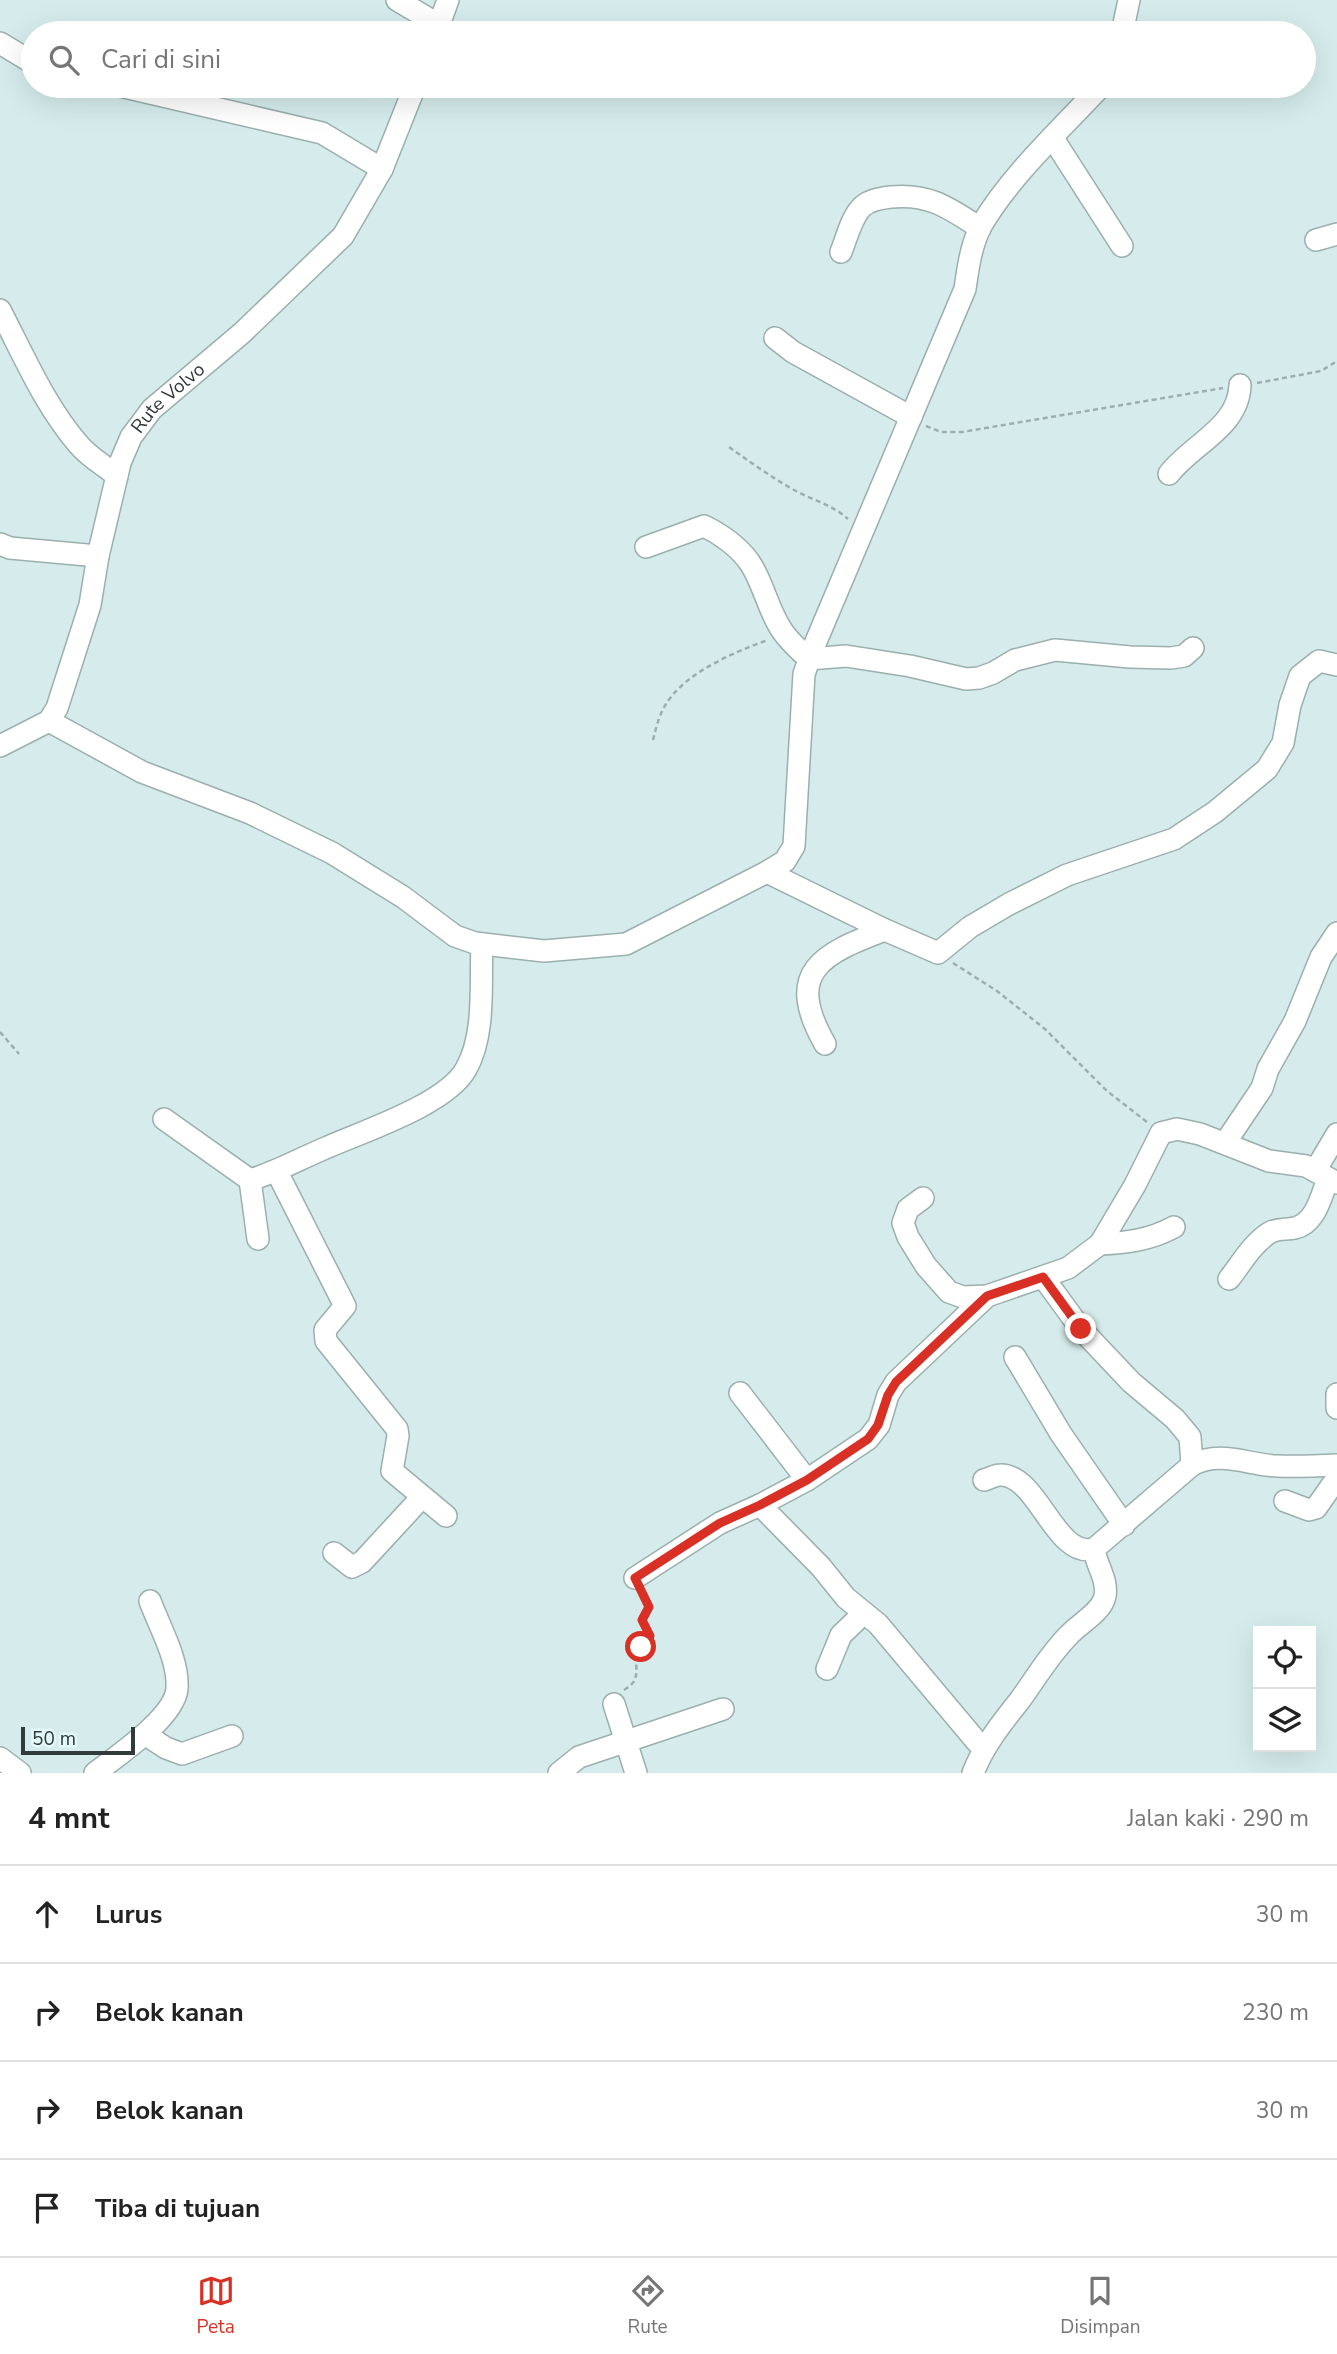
<!DOCTYPE html>
<html lang="id">
<meta charset="utf-8">
<style>
:root{--surface:#fff;--page:#f6f6f6;--text:#222;--muted:#767676;--line:#e0e0e0;--accent:#d93025}
body{margin:0;font-family:"Nunito Sans",sans-serif;background:var(--page);color:var(--text)}
.controls{position:absolute;right:21px;bottom:21px;display:grid;overflow:hidden;border-radius:0px;box-shadow:0 7px 28px #0002}
.controls button{width:63px;height:63px;display:grid;place-items:center;padding:0;border:0;border-bottom:2px solid var(--line);background:var(--surface);color:var(--text);font:35px sans-serif}
.scale{position:absolute;left:21px;bottom:18px;width:114px;box-sizing:border-box;padding-left:7px;border:4px solid #323b3b;border-top:0;font-size:19px;line-height:24px;white-space:nowrap;color:#323b3b;-webkit-text-stroke:5px #e3f9f9;paint-order:stroke}
.stop{position:absolute;width:21px;height:21px;margin:-16px;border:5px solid #d93025;border-radius:50%;background:#fff}
.stop.end{background:#d93025;border-color:#fff;box-shadow:0 2px 7px #0008}
.list{margin:0;padding:0;list-style:none}
h2{display:flex;justify-content:space-between;align-items:center;height:91px;margin:0;padding:0 28px;font-size:30px}
h2 small{font-size:23px;font-weight:400;color:var(--muted)}
.list li{display:grid;grid-template-columns:46px 1fr auto;gap:21px;align-items:center;box-sizing:border-box;height:98px;padding:0 28px;border-top:2px solid var(--line)}
.list b{display:block;font-size:26px;white-space:nowrap}
.list em{font-size:23px;font-style:normal;color:var(--muted)}
.icon{flex:none;width:38px;height:38px;fill:none;stroke:currentColor;stroke-width:2;stroke-linecap:round;stroke-linejoin:round}
.map{position:relative;flex:none;width:1337px;height:1773px;overflow:hidden}
.search{position:absolute;background:var(--surface);box-shadow:0 7px 28px #0002;left:21px;right:21px;top:21px;height:77px;display:flex;align-items:center;gap:18px;box-sizing:border-box;padding:0 24px;border-radius:38px;color:var(--muted);font-size:26px}
.sheet{height:483px;background:var(--surface)}
nav{display:flex;justify-content:space-around;align-items:center;box-sizing:border-box;height:98px;border-top:2px solid var(--line);background:var(--surface);font-size:19px;color:var(--muted)}
nav a{display:grid;justify-items:center;gap:4px}
nav .on{color:var(--accent)}
.map>svg:first-child{display:block}
</style>
<div class="map">
<svg width="1337" height="1773" viewBox="0 0 1337 1773">
<rect width="100%" height="100%" fill="#d6ecec"/>
<g fill="none" stroke-linecap="round" stroke-linejoin="round">
<!-- minor casing -->
<g stroke="#9aafae" stroke-width="24">
<g id="minor">
<path d="M397,0L439,25"/>
<path d="M436,33L448,0"/>
<path d="M1122,33L1129,0"/>
<path d="M0,43L33,63"/>
<path d="M120,86L322,133L382,169"/>
<path d="M1052,137L1122,246"/>
<path d="M1316,240L1337,234"/>
<path d="M841,252C847,237 851,219 861,208C868,200 881,198 891,197C929,193 949,208 980,228"/>
<path d="M0,310C24,356 45,406 79,445C89,457 105,466 117,476"/>
<path d="M775,338L793,352L911,417"/>
<path d="M1169,474C1192,444 1239,427 1240,385"/>
<path d="M0,544L10,548L98,556"/>
<path d="M646,547L704,526C721,534 740,548 750,563C764,584 768,611 783,632C790,642 800,651 809,659L846,656L910,666L966,679L979,678L993,673L1015,660L1055,650L1130,657L1171,658L1184,656L1193,648"/>
<path d="M49,721L142,772L250,813L332,853L403,897L455,936L475,943L544,951L626,944L767,872L785,861L794,846L804,674L812,651L965,289C968,268 971,245 981,226C1010,176 1062,128 1101,86"/>
<path id="s1" d="M0,746L49,721L57,708L90,605L98,556L120,463L131,437L152,409L242,333L343,236L382,169L415,86"/>
<path d="M767,872L885,930L938,953L970,927L1009,904L1067,875L1174,839L1215,812L1267,769L1283,743L1290,705L1300,676L1319,661L1337,665"/>
<path d="M825,1044C784,972 821,954 885,930"/>
<path d="M164,1119L250,1180L258,1239"/>
<path d="M1225,1143L1262,1088L1268,1069L1295,1021L1321,957L1337,933"/>
<path d="M1315,1171L1337,1134"/>
<path d="M277,1172L345,1306L325,1330L326,1341L397,1429L398,1436L392,1471L446,1516"/>
<path d="M250,1180C277,1172 301,1158 328,1147C364,1131 447,1104 466,1069C486,1034 480,983 482,944"/>
<path d="M923,1198L908,1209L903,1223L908,1237L926,1266L949,1292L963,1297L987,1296L1068,1268L1100,1244L1135,1185L1161,1133L1177,1129L1200,1134L1269,1161L1306,1166L1337,1183"/>
<path d="M1100,1244C1126,1243 1150,1240 1174,1227"/>
<path d="M1043,1277L1081,1329L1131,1382L1175,1419L1190,1437L1192,1465"/>
<path d="M1229,1279C1241,1264 1252,1244 1269,1233C1277,1228 1286,1230 1295,1228C1316,1223 1321,1196 1328,1179"/>
<path d="M1015,1357L1061,1434L1124,1525"/>
<path d="M740,1393L807,1480"/>
<path d="M1337,1394V1408"/>
<path d="M984,1480C988,1479 995,1475 1000,1475C1038,1474 1055,1559 1094,1549"/>
<path d="M1285,1501L1309,1510L1316,1508L1337,1478"/>
<path d="M760,1505L821,1567L846,1598L878,1624L977,1742L985,1746"/>
<path d="M334,1553L352,1567L362,1562L422,1497"/>
<path d="M635,1578L720,1523L760,1505L807,1480L868,1439L879,1425L888,1395L896,1382L987,1296"/>
<path d="M827,1669L841,1635L864,1613"/>
<path d="M614,1704L636,1773"/>
<path d="M146,1735L166,1748L182,1754L232,1736"/>
<path d="M0,1758L20,1773"/>
<path d="M95,1773C117,1756 174,1718 177,1689C179,1660 160,1628 150,1601"/>
<path d="M559,1773L579,1757L723,1709"/>
<path d="M973,1773C984,1745 1001,1724 1020,1700C1036,1678 1049,1655 1069,1635C1080,1623 1102,1612 1105,1596C1108,1579 1096,1565 1094,1549L1192,1465C1221,1450 1248,1465 1277,1466C1297,1467 1317,1466 1337,1465"/>
</g>
</g>
<!-- path -->
<path stroke="#9caeae" stroke-width="2.5" stroke-dasharray="5 3.5" stroke-linecap="butt" d="M1257,383L1321,371L1337,361
M926,426L941,432H962L1223,388
M729,447C750,462 771,477 794,490C812,500 833,505 848,519
M653,740C656,728 659,715 666,704C685,673 734,652 768,640
M953,963L997,991L1045,1029L1107,1091L1147,1122
M0,1032L19,1054
M624,1690C642,1679 634,1672 637,1655C639,1648 646,1642 650,1636L641,1620L649,1607L643,1594"/>
<!-- minor -->
<use href="#minor" stroke="#fff" stroke-width="21"/>
</g>
<g fill="none" stroke-linecap="round" stroke-linejoin="round">
<!-- route -->
<path stroke="#d93025" stroke-width="9" d="M641,1647L650,1636L642,1620L649,1607L635,1578L720,1523L760,1505L807,1480L868,1439L878,1425L888,1395L896,1382L987,1296L1043,1277L1081,1329"/>
</g>
<g text-anchor="middle" dominant-baseline="central" stroke-width="6" stroke-linejoin="round" paint-order="stroke">
<!-- street labels -->
<g font-size="19" fill="#323b3b" stroke="#e3f9f9">
<text stroke="none"><textPath href="#s1" startOffset="406">Rute Volvo</textPath></text>
</g>
</g>
</svg>
<div class="controls">
<button><svg class="icon" aria-label="locate" viewBox="0 0 24 24"><circle cx="12" cy="12" r="6"/><path d="M12 2v4M12 18v4M2 12h4M18 12h4"/></svg></button>
<button><svg class="icon" aria-label="layers" viewBox="0 0 24 24"><path d="M12 4l9 5-9 5-9-5zM3 14l9 5 9-5"/></svg></button>
</div>
<div class="scale">50 m</div>
<div class="stop" style="left:641px;top:1647px"></div>
<div class="stop end" style="left:1081px;top:1329px"></div>
<div class="search"><svg class="icon" aria-label="search" viewBox="0 0 24 24"><circle cx="10" cy="10" r="6"/><path d="M15 15l6 6"/></svg>Cari di sini</div>
</div>
<section class="sheet">
<h2>4 mnt<small>Jalan kaki · 290 m</small></h2>
<ul class="list">
<li><svg class="icon" aria-label="ahead" viewBox="0 0 24 24"><path d="M12 20V5M6 11l6-6 6 6"/></svg><div><b>Lurus</b></div><em>30 m</em></li>
<li><svg class="icon" aria-label="right" viewBox="0 0 24 24"><path d="M7 20v-9h11M14 6l5 5-5 5"/></svg><div><b>Belok kanan</b></div><em>230 m</em></li>
<li><svg class="icon" aria-label="right" viewBox="0 0 24 24"><path d="M7 20v-9h11M14 6l5 5-5 5"/></svg><div><b>Belok kanan</b></div><em>30 m</em></li>
<li><svg class="icon" aria-label="arrive" viewBox="0 0 24 24"><path d="M6 21V4h12l-3 4 3 4H6"/></svg><div><b>Tiba di tujuan</b></div></li>
</ul>
</section>
<nav>
<a class="on"><svg class="icon" aria-label="map" viewBox="0 0 24 24"><path d="M3 6l6-2 6 2 6-2v14l-6 2-6-2-6 2zM9 4v14M15 6v14"/></svg>Peta</a>
<a><svg class="icon" aria-label="directions" viewBox="0 0 24 24"><path d="M12 3l9 9-9 9-9-9zM9 14v-3h6M13 9l2 2-2 2"/></svg>Rute</a>
<a><svg class="icon" aria-label="saved" viewBox="0 0 24 24"><path d="M7 4h10v16l-5-4-5 4z"/></svg>Disimpan</a>
</nav>
